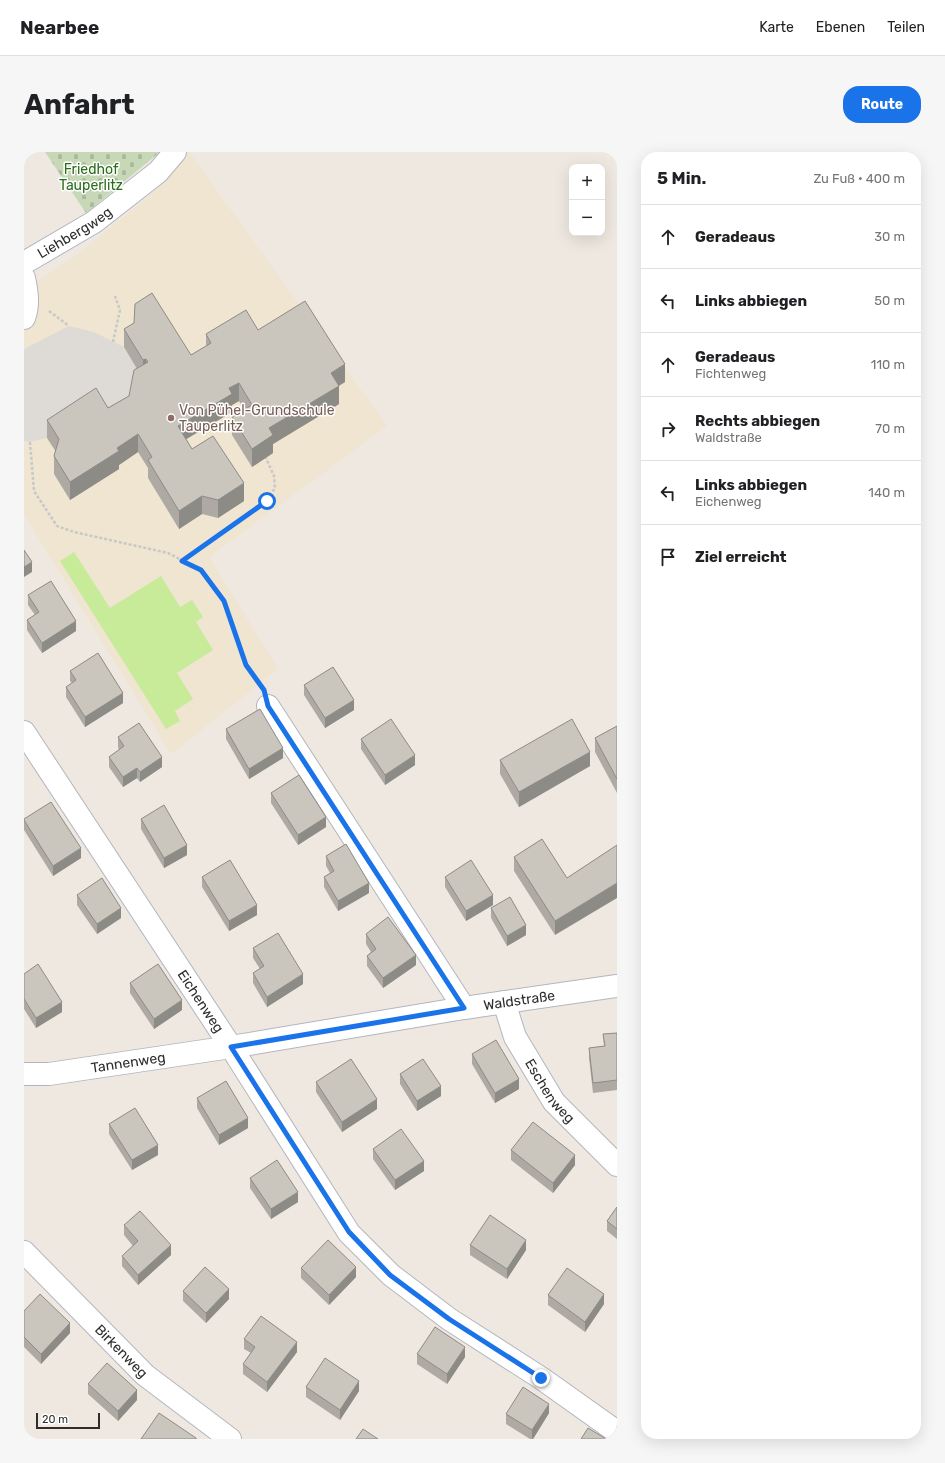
<!DOCTYPE html>
<html lang="de">
<meta charset="utf-8">
<style>
:root{--surface:#fff;--page:#f6f6f6;--text:#202124;--muted:#757577;--line:#e0e0e0;--accent:#1a73e8}
body{margin:0;font-family:Rubik,sans-serif;background:var(--page);color:var(--text)}
.controls{position:absolute;right:12px;top:12px;display:grid;overflow:hidden;border-radius:8px;box-shadow:0 4px 16px #0002}
.controls button{width:36px;height:36px;display:grid;place-items:center;padding:0;border:0;border-bottom:1px solid var(--line);background:var(--surface);color:var(--text);font:20px sans-serif}
.scale{position:absolute;left:12px;bottom:10px;width:64px;box-sizing:border-box;padding-left:4px;border:2px solid #2d2d2d;border-top:0;font-size:11px;line-height:14px;white-space:nowrap;color:#2d2d2d;-webkit-text-stroke:3px #fff;paint-order:stroke}
.stop{position:absolute;width:12px;height:12px;margin:-9px;border:3px solid #1a73e8;border-radius:50%;background:#fff}
.stop.end{background:#1a73e8;border-color:#fff;box-shadow:0 1px 4px #0008}
.list{margin:0;padding:0;list-style:none}
h2{display:flex;justify-content:space-between;align-items:center;height:52px;margin:0;padding:0 16px;font-size:17px}
h2 small{font-size:13px;font-weight:400;color:var(--muted)}
.list li{display:grid;grid-template-columns:26px 1fr auto;gap:12px;align-items:center;box-sizing:border-box;height:64px;padding:0 16px;border-top:1px solid var(--line)}
.list b{display:block;font-size:15px;white-space:nowrap}
.list p{margin:0;font-size:13px;white-space:nowrap;color:var(--muted)}
.list em{font-size:13px;font-style:normal;color:var(--muted)}
.icon{flex:none;width:22px;height:22px;fill:none;stroke:currentColor;stroke-width:2;stroke-linecap:round;stroke-linejoin:round}
.map{position:relative;flex:none;width:593px;height:1287px;overflow:hidden;border-radius:16px}
header{display:flex;align-items:center;gap:24px;box-sizing:border-box;height:56px;padding:0 20px;background:var(--surface);border-bottom:1px solid var(--line)}
header strong{font-size:19px}
nav{display:flex;gap:22px;margin-inline-start:auto;font-size:14px}
.intro{display:flex;align-items:center;justify-content:space-between;box-sizing:border-box;height:96px;padding:0 24px}
h1{margin:0;font-size:28px}
.button{padding:10px 18px;border-radius:16px;background:var(--accent);color:#fff;font-size:14px;font-weight:700}
main{display:flex;gap:24px;padding:0 24px}
aside{flex:1;background:var(--surface);border-radius:16px;box-shadow:0 4px 16px #0002}
.map>svg:first-child{display:block}
</style>
<header>
<strong>Nearbee</strong>
<nav><a>Karte</a><a>Ebenen</a><a>Teilen</a></nav>
</header>
<div class="intro"><h1>Anfahrt</h1><a class="button">Route</a></div>
<main>
<div class="map">
<svg width="593" height="1287" viewBox="0 0 593 1287">
<defs>
<pattern id="cemetery-stones" width="16" height="16" patternUnits="userSpaceOnUse"><rect width="16" height="16" fill="#c7d8b7"/><path d="M2 7V4a2 2 0 0 1 4 0v3zM10 15v-3a2 2 0 0 1 4 0v3z" fill="#abba9e"/></pattern>
</defs>
<rect width="100%" height="100%" fill="#eee8e0"/>
<!-- education -->
<path fill="#efe5d0" d="M163,0H165L363,274L185,405L254,517L147,602L0,362V138L50,105L134,37Z"/>
<!-- cemetery -->
<path fill="url(#cemetery-stones)" d="M21,0H136L62,61Z"/>
<!-- pitch -->
<path fill="#c7eb99" d="M50,400L86,456L137,424L156,455L168,448L179,465L172,470L189,498L153,521L169,547L151,559L156,569L142,577L36,409Z"/>
<!-- plaza -->
<path fill="#dedbd7" d="M45,174L70,180L100,195L119,226L105,262L72,254L23,286L6,290L0,289V197Z"/>
<g fill="none" stroke-linecap="round" stroke-linejoin="round">
<!-- minor casing -->
<g stroke="#b3b6c0" stroke-width="24">
<g id="minor">
<path id="s1" d="M0,111L70,70L134,20L151,0"/>
<path d="M0,126C3,140 5,153 0,166"/>
<path d="M244,554L440,856"/>
<path id="s2" d="M0,580L207,895L325,1081L367,1123L425,1167L517,1226L593,1280"/>
<path id="s3" d="M480,850L491,885L530,950L593,1013"/>
<path id="s4" d="M0,922H25L207,895L440,856L593,834"/>
<path id="s5" d="M0,1100L121,1223L206,1287"/>
</g>
</g>
<!-- path -->
<path stroke="#c8c8c8" stroke-width="2.5" stroke-dasharray="3 2" stroke-linecap="butt" d="M25,159L45,174
M89,190L96,158L91,144
M6,290L10,339L33,374L50,380L144,401L177,418L200,449L221,513L237,533
M158,409L243,349L251,336L250,324L242,306"/>
<!-- minor -->
<use href="#minor" stroke="#fff" stroke-width="22"/>
</g>
<!-- wall -->
<path fill="#aeaaa3" d="M100,177L167,203L182,194V182L234,178L321,230L315,234V252L249,292V301L228,315L208,283V265L220,258L215,249L208,253V260L162,287L168,297L220,349L194,366L178,362L155,377L124,326V316L114,300L95,313V317L46,348L30,322V304L32,300L23,286V268L84,256L105,244L113,217L100,195Z
M4,443L52,479L18,501L3,478V468L11,463L4,453Z
M46,519L99,551L61,575L42,545V535L48,531L46,529Z
M280,533L330,558L301,576L280,543Z
M593,574V641L571,600V586Z
M202,577L259,606L225,627L202,587Z
M94,585L138,615L116,630L113,626L99,635L85,615V605L95,598L94,595Z
M337,587L391,613L361,633L337,597Z
M476,608L566,614L495,655L476,622Z
M247,641L302,675L274,693L247,651Z
M0,667L57,706L29,724L0,678Z
M117,667L163,703L140,716L117,677Z
M302,704L345,741L314,759L300,735V725L306,721L302,714Z
M490,705L543,726L531,783L490,719Z
M178,725L233,763L205,779L178,735Z
M421,725L469,753L442,769L421,735Z
M53,743L97,766L73,782L53,753Z
M467,756L502,783L483,794L467,766Z
M342,782L392,813L359,836L343,814V804L347,800L342,792Z
M229,796L279,832L243,855L229,831V821L236,817L229,806Z
M0,822L38,860L12,876L0,857Z
M106,831L158,858L130,877L106,841Z
M593,881V938L569,941L565,906V896L580,894L579,882Z
M448,902L495,937L471,951L448,912Z
M376,922L417,944L393,959L376,932Z
M292,930L353,957L318,980L292,940Z
M173,946L224,976L195,993L173,956Z
M85,972L134,1003L108,1018L85,982Z
M349,997L400,1019L371,1038L349,1007Z
M487,998L551,1013L529,1041L487,1008Z
M226,1026L274,1050L247,1067L226,1036Z
M593,1055V1087L583,1079V1069Z
M100,1073L147,1103L114,1133L98,1114V1104L109,1094L100,1083Z
M446,1093L502,1098L483,1127L446,1103Z
M277,1116L332,1125L305,1153L277,1126Z
M159,1139L205,1147L182,1171L159,1149Z
M524,1143L580,1152L561,1180L524,1153Z
M0,1159L46,1181L17,1212L0,1195Z
M220,1187L273,1200L243,1240L219,1222V1212L227,1201L220,1197Z
M393,1202L441,1205L423,1232L393,1212Z
M64,1232L113,1248L94,1269L64,1242Z
M282,1235L335,1239L316,1268L282,1245Z
M525,1261L509,1287H506L482,1272V1262Z"/>
<!-- shaded-wall -->
<path fill="#8d8b85" d="M122,207V225L119,226V208Z
M321,212V230L314,234H315V252L249,292V301L228,315V297L245,276L307,221Z
M215,231V249L208,253V260L154,292V274L205,236Z
M114,282V300L95,313V317L46,348V330L93,296Z
M220,331V349L194,366V348Z
M178,344V362L155,377V359Z
M8,410V420L0,425V415Z
M52,469V479L18,501V491Z
M99,541V551L61,575V565Z
M330,548V558L301,576V566Z
M259,596V606L225,627V617Z
M566,600V614L495,655V640Z
M391,603V613L361,633V623Z
M138,605V615L116,630V620Z
M113,616V626L99,635V625Z
M302,665V675L274,693V683Z
M163,693V703L140,716V706Z
M57,696V706L29,724V714Z
M345,731V741L314,759V749Z
M593,731V746L531,783V769Z
M469,743V753L442,769V759Z
M233,753V763L205,779V769Z
M97,756V766L73,782V772Z
M502,773V783L483,794V784Z
M392,803V813L359,836V826Z
M279,822V832L243,855V845Z
M158,848V858L130,877V867Z
M38,850V860L12,876V866Z
M495,927V937L471,951V941Z
M417,934V944L393,959V949Z
M353,947V957L318,980V970Z
M224,966V976L195,993V983Z
M134,993V1003L108,1018V1008Z
M551,1003V1013L529,1041V1031Z
M400,1009V1019L371,1038V1028Z
M274,1040V1050L247,1067V1057Z
M502,1088V1098L483,1127V1117Z
M147,1093V1103L114,1133V1123Z
M332,1115V1125L305,1153V1143Z
M205,1137V1147L182,1171V1161Z
M580,1142V1152L561,1180V1170Z
M46,1171V1181L17,1212V1202Z
M273,1190V1200L243,1240V1230Z
M441,1195V1205L423,1232V1222Z
M335,1229V1239L316,1268V1258Z
M113,1238V1248L94,1269V1259Z
M525,1252V1261L509,1287H508V1278Z"/>
<!-- building -->
<path fill="#cac6be" stroke="#8d8b85" d="M128,141L167,203L187,191L182,182L222,158L234,178L281,149L321,212L307,221L315,234L245,276L249,283L228,297L208,265L228,253L215,231L205,236L208,242L154,274L168,297L189,284L220,331L194,348L178,344L155,359L124,308L128,305L114,282L93,296L95,299L46,330L30,304L35,287L23,268L72,236L84,256L105,244L110,218L124,210L122,207L119,208L100,177L110,171L111,152Z
M0,398L8,410L0,415Z
M27,429L52,469L18,491L3,468L15,460L4,443Z
M74,501L99,541L61,565L42,535L52,528L46,519Z
M309,515L330,548L301,566L280,533Z
M236,557L259,596L225,617L202,577Z
M367,567L391,603L361,623L337,587Z
M548,567L566,600L495,640L476,608Z
M115,571L138,605L116,620L113,616L99,625L85,605L100,594L94,585Z
M593,574V627L571,586Z
M275,623L302,665L274,683L247,641Z
M27,650L57,696L29,714L0,668V667Z
M140,653L163,693L140,706L117,667Z
M518,687L543,726L593,693V731L531,769L490,705Z
M322,692L345,731L314,749L300,725L310,719L302,704Z
M206,708L233,753L205,769L178,725Z
M447,708L469,743L442,759L421,725Z
M78,726L97,756L73,772L53,743Z
M486,745L502,773L483,784L467,756Z
M364,765L392,803L359,826L343,804L352,797L342,782Z
M254,781L279,822L243,845L229,821L240,814L229,796Z
M14,812L38,850L12,866L0,847V822Z
M134,812L158,848L130,867L106,831Z
M593,881V928L569,931L565,896L581,894L579,882Z
M472,888L495,927L471,941L448,902Z
M327,907L353,947L318,970L292,930Z
M399,907L417,934L393,949L376,922Z
M202,929L224,966L195,983L173,946Z
M111,956L134,993L108,1008L85,972Z
M509,970L551,1003L529,1031L487,998Z
M377,977L400,1009L371,1028L349,997Z
M253,1008L274,1040L247,1057L226,1026Z
M593,1055V1077L583,1069Z
M116,1059L147,1093L114,1123L98,1104L114,1089L100,1073Z
M466,1063L502,1088L483,1117L446,1093Z
M304,1088L332,1115L305,1143L277,1116Z
M181,1115L205,1137L182,1161L159,1139Z
M543,1116L580,1142L561,1170L524,1143Z
M16,1142L46,1171L17,1202L0,1185V1159Z
M237,1164L273,1190L243,1230L219,1212L231,1195L220,1187Z
M411,1175L441,1195L423,1222L393,1202Z
M301,1206L335,1229L316,1258L282,1235Z
M83,1211L113,1238L94,1259L64,1232Z
M499,1235L525,1252L508,1278L482,1262Z
M135,1261L172,1286V1287H117Z
M564,1276L582,1287H557Z
M339,1277L354,1287H332Z"/>
<g fill="none" stroke-linecap="round" stroke-linejoin="round">
<!-- route -->
<path stroke="#1a73e8" stroke-width="5" d="M243,349L158,409L177,418L200,449L222,513L240,538L244,554L440,856L207,895L325,1080L366,1123L425,1167L517,1226"/>
</g>
<!-- markers -->
<circle fill="#8d6e63" stroke="#fff" stroke-width="1.5" cx="147" cy="266" r="4"/>
<g text-anchor="middle" dominant-baseline="central" stroke-width="3" stroke-linejoin="round" paint-order="stroke">
<!-- park labels -->
<g font-size="14" fill="#2b6c1b" stroke="#fff">
<text x="67" y="17">Friedhof<tspan x="67" dy="16">Tauperlitz</tspan></text>
</g>
<!-- street labels -->
<g font-size="14" fill="#2d2d2d" stroke="#fff">
<text stroke="none"><textPath href="#s1" startOffset="59">Liehbergweg</textPath></text>
<text stroke="none"><textPath href="#s4" startOffset="501">Waldstraße</textPath></text>
<text stroke="none"><textPath href="#s2" startOffset="322">Eichenweg</textPath></text>
<text stroke="none"><textPath href="#s4" startOffset="105">Tannenweg</textPath></text>
<text stroke="none"><textPath href="#s3" startOffset="101">Eschenweg</textPath></text>
<text stroke="none"><textPath href="#s5" startOffset="139">Birkenweg</textPath></text>
</g>
<!-- education labels -->
<g font-size="14" fill="#785e54" stroke="#fff" text-anchor="start">
<text x="155" y="258">Von Pühel-Grundschule<tspan x="155" dy="16">Tauperlitz</tspan></text>
</g>
</g>
</svg>
<div class="controls">
<button>+</button>
<button>−</button>
</div>
<div class="scale">20 m</div>
<div class="stop" style="left:243px;top:349px"></div>
<div class="stop end" style="left:517px;top:1226px"></div>
</div>
<aside>
<h2>5 Min.<small>Zu Fuß · 400 m</small></h2>
<ul class="list">
<li><svg class="icon" aria-label="ahead" viewBox="0 0 24 24"><path d="M12 20V5M6 11l6-6 6 6"/></svg><div><b>Geradeaus</b></div><em>30 m</em></li>
<li><svg class="icon" aria-label="left" viewBox="0 0 24 24"><path d="M17 20v-9H6M10 6l-5 5 5 5"/></svg><div><b>Links abbiegen</b></div><em>50 m</em></li>
<li><svg class="icon" aria-label="ahead" viewBox="0 0 24 24"><path d="M12 20V5M6 11l6-6 6 6"/></svg><div><b>Geradeaus</b><p>Fichtenweg</p></div><em>110 m</em></li>
<li><svg class="icon" aria-label="right" viewBox="0 0 24 24"><path d="M7 20v-9h11M14 6l5 5-5 5"/></svg><div><b>Rechts abbiegen</b><p>Waldstraße</p></div><em>70 m</em></li>
<li><svg class="icon" aria-label="left" viewBox="0 0 24 24"><path d="M17 20v-9H6M10 6l-5 5 5 5"/></svg><div><b>Links abbiegen</b><p>Eichenweg</p></div><em>140 m</em></li>
<li><svg class="icon" aria-label="arrive" viewBox="0 0 24 24"><path d="M6 21V4h12l-3 4 3 4H6"/></svg><div><b>Ziel erreicht</b></div></li>
</ul>
</aside>
</main>
